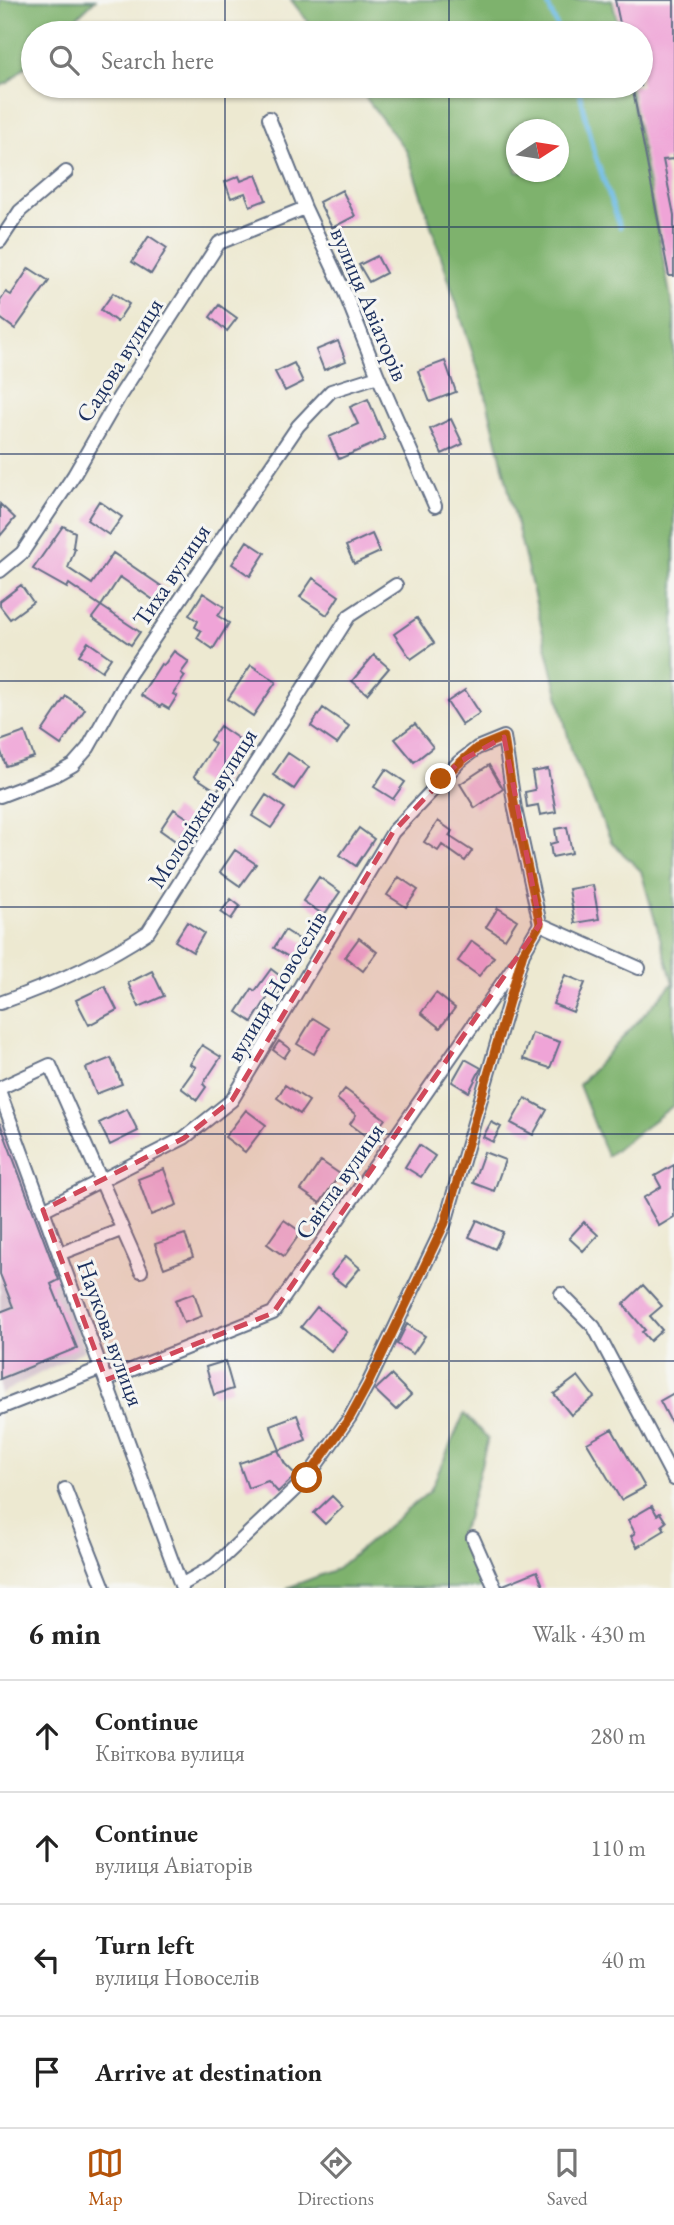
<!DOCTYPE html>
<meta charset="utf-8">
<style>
:root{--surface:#fff;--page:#f6f6f6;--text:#222;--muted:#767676;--line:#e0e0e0;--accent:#b45309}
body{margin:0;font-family:"EB Garamond",serif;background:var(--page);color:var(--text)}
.compass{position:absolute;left:506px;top:119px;width:63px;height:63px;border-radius:50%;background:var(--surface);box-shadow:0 2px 5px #0004;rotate:78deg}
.stop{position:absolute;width:21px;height:21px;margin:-16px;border:5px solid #b45309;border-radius:50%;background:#fff}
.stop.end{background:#b45309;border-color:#fff;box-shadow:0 2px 7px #0008}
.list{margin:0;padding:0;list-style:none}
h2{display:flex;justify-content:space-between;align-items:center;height:91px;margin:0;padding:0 28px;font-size:30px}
h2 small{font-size:23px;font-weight:400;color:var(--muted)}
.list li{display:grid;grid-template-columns:46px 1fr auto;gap:21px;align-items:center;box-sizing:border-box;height:112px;padding:0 28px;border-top:2px solid var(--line)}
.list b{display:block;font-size:26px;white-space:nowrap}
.list p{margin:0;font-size:23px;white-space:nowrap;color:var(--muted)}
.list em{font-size:23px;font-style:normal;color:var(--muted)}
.icon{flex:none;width:38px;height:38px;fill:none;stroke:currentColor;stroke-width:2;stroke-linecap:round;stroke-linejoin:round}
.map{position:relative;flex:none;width:674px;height:1588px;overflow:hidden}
.search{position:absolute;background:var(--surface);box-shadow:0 2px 5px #0004;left:21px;right:21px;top:21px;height:77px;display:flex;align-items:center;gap:18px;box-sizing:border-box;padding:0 24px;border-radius:38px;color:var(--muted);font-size:26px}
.sheet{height:539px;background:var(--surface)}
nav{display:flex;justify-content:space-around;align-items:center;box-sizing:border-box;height:98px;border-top:2px solid var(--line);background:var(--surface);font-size:19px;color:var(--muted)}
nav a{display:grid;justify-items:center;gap:4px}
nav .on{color:var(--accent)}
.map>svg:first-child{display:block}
</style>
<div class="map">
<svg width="674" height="1588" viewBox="0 0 674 1588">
<rect width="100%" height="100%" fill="#f6f6f2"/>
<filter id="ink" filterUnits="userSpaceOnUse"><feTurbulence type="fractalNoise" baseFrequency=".0143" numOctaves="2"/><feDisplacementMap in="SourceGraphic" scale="14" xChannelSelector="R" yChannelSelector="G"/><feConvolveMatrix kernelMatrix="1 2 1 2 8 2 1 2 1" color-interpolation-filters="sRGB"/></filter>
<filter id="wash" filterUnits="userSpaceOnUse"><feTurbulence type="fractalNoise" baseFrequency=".00686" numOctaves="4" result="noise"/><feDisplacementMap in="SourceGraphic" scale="28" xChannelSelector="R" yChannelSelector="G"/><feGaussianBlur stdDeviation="1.57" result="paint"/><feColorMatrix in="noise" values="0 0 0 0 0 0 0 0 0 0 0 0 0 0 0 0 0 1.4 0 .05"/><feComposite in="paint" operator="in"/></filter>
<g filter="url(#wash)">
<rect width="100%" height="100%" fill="#ede9d1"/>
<!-- industrial -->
<path fill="#d1bdc9" d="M0,1116L46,1233L85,1350L0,1394Z"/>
<!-- forest -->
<path fill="#7eb26d" stroke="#4c7066" stroke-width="2" fill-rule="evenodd" d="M0,0H95L60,33H33V59L8,83L0,86Z
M291,0H612L620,33H317Z
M357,86H630L674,315V1105L607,1156L579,1085L673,983L641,871L612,843L572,753L484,388L407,152ZM516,130H558V172H516Z
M464,1414L488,1438L467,1519L458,1536L483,1588H287L337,1569L430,1491Z"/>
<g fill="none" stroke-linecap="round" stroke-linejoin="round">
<!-- stream -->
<path stroke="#6abae5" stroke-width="4.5" d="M546,0L560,33
M578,86L594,152L620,227"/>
</g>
<g id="blocks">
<!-- building -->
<path fill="#efa4d7" d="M615,0H674V159L663,160L674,215V276H669L632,86H641V33H622Z
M256,175L266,200L250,206L245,193L231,198L225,182L239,176L241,181Z
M342,190L355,216L332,228L319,202Z
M149,236L167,248L151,274L132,262Z
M377,256L386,273L369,282L359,265Z
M29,268L49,281L15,329L0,318V301L6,292L11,295Z
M113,293L129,304L117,322L101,310Z
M219,305L237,318L227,331L210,317Z
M338,341L346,361L324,370L316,350Z
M445,361L456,392L430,402L418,371Z
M294,363L303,382L285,391L275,372Z
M368,399L385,439L339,459L329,437L358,424L350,407Z
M451,419L463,444L442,454L430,429Z
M99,501L122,517L109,535L87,520Z
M0,504L15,518L0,536Z
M63,526L75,532L73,547L75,549L68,568L92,584L113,553L167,590L158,603L120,577L101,606L69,584L67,588L33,569Z
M372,534L380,552L354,564L346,546Z
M247,541L265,553L250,576L232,564Z
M313,578L339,596L327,615L300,597Z
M21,585L33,602L10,619L0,606V601Z
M203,593L224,607L218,616L229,623L213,649L197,638L201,631L195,627L198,621L189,615Z
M101,606L140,632L131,645L92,618Z
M417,618L434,643L411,659L394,634Z
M88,642L111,658L102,671L79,655Z
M174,651L189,662L181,673L185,676L173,694L177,696L169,709L162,705L160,707L141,695L161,664L164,665Z
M374,655L389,668L367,694L352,681Z
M251,665L276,682L253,716L228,699Z
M465,690L480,713L462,725L447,702Z
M66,696L85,709L61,745L42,732Z
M323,708L349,726L337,744L311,726Z
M415,724L433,747L414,762L395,739Z
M220,726L242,741L224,768L229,772L217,791L194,776L215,744L210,740Z
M25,732L34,757L6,766L0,749V741Z
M288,753L309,767L294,789L273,775Z
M489,765L503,789L475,808L460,784Z
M386,769L405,782L393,799L374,787Z
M548,769L556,812L540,815L538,805L527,807L525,792L535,790L532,772Z
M266,795L285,808L271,828L252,816Z
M174,809L192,821L177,842L160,830Z
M438,821L452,831L449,836L472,851L465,861L442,845L438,851L424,842Z
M567,827L572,853L552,857L550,844L557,842L555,829Z
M359,828L374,839L356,866L340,855Z
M235,850L256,864L240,886L220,872Z
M319,877L340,892L324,915L303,901Z
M399,877L418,890L406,907L387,895Z
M593,885L599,919L575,923L569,889Z
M231,899L240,906L231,919L221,912Z
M498,908L517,920L505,939L486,927Z
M187,922L204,933L193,952L175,941Z
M285,930L305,943L294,960L274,948Z
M359,938L377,952L363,971L345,957Z
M472,941L494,957L479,976L458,961Z
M271,969L288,982L277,997L271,992L252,1022L237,1012L252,989L255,991Z
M152,971L164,996L139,1007L128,983Z
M565,975L585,983L573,1012L553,1004Z
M105,986L117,1010L89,1025L76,1000Z
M436,993L455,1008L440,1028L421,1013Z
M313,1018L329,1028L314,1054L297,1044Z
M532,1033L560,1042L550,1068L523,1059Z
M279,1041L290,1049L284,1058L273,1050Z
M202,1045L221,1057L203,1084L206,1087L197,1100L181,1088L196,1067L190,1064Z
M111,1058L122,1084L96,1094L86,1068Z
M465,1059L481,1068L469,1092L452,1082Z
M285,1085L309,1101L300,1114L277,1098Z
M345,1089L385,1119L370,1139L350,1124L356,1115L337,1099Z
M525,1098L547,1110L533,1135L511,1123Z
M127,1109L138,1131L110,1145L99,1123Z
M246,1110L266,1125L245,1152L225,1137Z
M491,1122L501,1127L493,1142L483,1137Z
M0,1123L59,1280L51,1284L77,1348L0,1379V1312L13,1307L0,1274Z
M419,1145L435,1156L421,1177L405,1167Z
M484,1152L505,1160L494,1191L473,1183Z
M321,1161L340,1174L320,1203L301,1190Z
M674,1165V1217L659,1226L643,1198L661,1187L655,1176Z
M164,1169L177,1205L151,1215L138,1179Z
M284,1220L301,1232L284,1256L267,1244Z
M477,1220L503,1232L495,1249L469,1237Z
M584,1222L598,1235L583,1251L569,1238Z
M185,1234L193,1257L164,1268L155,1244Z
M346,1256L360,1268L345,1286L331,1275Z
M643,1285L662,1306L650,1316L662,1330L650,1341L642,1332L645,1330L623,1304Z
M194,1293L202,1316L184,1323L175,1300Z
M317,1307L347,1332L331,1351L301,1327Z
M407,1324L425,1336L413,1354L397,1344Z
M225,1361L233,1389L214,1395L206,1367Z
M391,1375L411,1395L396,1410L375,1390Z
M578,1376L594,1397L571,1415L554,1394Z
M674,1393V1428L660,1401Z
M297,1415L306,1440L280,1450L270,1425Z
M612,1429L645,1487L621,1500L587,1443Z
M278,1450L285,1464L296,1475L278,1492L268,1481L248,1488L239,1463Z
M332,1496L343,1507L325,1524L314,1513Z
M652,1506L657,1515L660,1513L666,1522L662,1525L665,1530L637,1547L631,1536L635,1533L628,1520Z
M537,1571L544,1588H504L503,1585Z"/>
</g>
</g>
<g filter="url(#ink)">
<use href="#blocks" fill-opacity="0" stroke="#647086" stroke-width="2"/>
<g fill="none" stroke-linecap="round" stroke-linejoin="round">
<!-- minor casing -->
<g stroke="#647086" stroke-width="16">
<path id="minor" d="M269,118L305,208L345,293L378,376L435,506
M0,241L20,211L66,172
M0,571L22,553L74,475L119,397L219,243L305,208
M0,796L55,775L73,765L88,748L129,675L298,426L331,391L378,376
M540,924L639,968
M0,1003C51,985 104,962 148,932L349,616L396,585
M0,1088L50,1065L141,1271
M0,1093L182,1588
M43,1210L184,1138L232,1100L393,832L459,762L477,748L504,737L515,809L540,924
M59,1254L121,1230
M561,1294L594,1327L674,1479
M106,1380L273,1313L523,953L540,924
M0,1408L102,1368
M65,1489L104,1588
M473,1538L495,1588
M181,1585L214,1566L307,1478L350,1417L368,1384L445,1223L523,953"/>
</g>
<!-- minor -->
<use href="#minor" stroke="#fff" stroke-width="12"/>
</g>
</g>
<g fill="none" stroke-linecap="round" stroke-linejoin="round" filter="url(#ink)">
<!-- route -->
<path stroke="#b45309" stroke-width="9" d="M307,1478L350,1417L368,1384L445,1223L523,953L540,924L515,809L504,737L477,748L441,779"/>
</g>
<!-- marked area -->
<path fill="#d1495b" fill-opacity="0.2" stroke="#d1495b" stroke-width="5" stroke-dasharray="14 9" stroke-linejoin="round" d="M504,737L540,924L273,1313L106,1380L43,1210L184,1138L232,1100L393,832L459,762Z"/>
<!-- grid -->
<path fill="none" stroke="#1b2f5e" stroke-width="2" stroke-opacity="0.55" d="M225,0V33M449,0V33M225,86V1588M449,86V1588M0,227H674M0,454H674M0,681H674M0,907H674M0,1134H674M0,1361H674"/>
<g text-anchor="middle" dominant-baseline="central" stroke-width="6" stroke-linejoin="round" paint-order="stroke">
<!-- street labels -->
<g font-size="24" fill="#1b2f5e" stroke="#f6f6f2">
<text transform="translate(370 304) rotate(67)">вулиця Авіаторів</text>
<text transform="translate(119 360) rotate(-58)">Садова вулиця</text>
<text transform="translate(171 575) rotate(-56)">Тиха вулиця</text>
<text transform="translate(202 808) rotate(-58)">Молодіжна вулиця</text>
<text transform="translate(276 986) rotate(-59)">вулиця Новоселів</text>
<text transform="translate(339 1181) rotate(-55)">Світла вулиця</text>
<text transform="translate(111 1333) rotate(70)">Наукова вулиця</text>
</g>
</g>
</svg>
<svg class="compass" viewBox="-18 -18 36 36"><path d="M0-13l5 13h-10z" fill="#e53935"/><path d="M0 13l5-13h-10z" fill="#767676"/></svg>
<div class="stop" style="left:307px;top:1478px"></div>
<div class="stop end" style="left:441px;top:779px"></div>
<div class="search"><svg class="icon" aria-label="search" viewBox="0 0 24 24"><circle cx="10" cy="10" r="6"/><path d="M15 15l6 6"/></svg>Search here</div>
</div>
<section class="sheet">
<h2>6 min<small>Walk · 430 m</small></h2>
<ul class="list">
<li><svg class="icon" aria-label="ahead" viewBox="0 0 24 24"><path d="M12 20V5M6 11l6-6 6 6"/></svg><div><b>Continue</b><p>Квіткова вулиця</p></div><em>280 m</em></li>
<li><svg class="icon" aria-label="ahead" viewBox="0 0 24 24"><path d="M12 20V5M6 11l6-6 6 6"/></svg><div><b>Continue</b><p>вулиця Авіаторів</p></div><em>110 m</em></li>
<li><svg class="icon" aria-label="left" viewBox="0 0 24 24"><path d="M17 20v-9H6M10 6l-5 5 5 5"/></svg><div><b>Turn left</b><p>вулиця Новоселів</p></div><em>40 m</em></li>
<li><svg class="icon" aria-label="arrive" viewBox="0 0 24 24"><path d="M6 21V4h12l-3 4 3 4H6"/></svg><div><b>Arrive at destination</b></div></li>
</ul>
</section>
<nav>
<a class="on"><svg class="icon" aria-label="map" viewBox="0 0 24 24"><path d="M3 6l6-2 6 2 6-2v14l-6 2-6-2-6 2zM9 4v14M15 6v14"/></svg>Map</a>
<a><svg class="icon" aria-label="directions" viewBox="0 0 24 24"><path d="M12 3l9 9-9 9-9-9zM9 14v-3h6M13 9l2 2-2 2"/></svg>Directions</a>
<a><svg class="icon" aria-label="saved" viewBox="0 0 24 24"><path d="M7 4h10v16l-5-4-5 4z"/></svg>Saved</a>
</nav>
